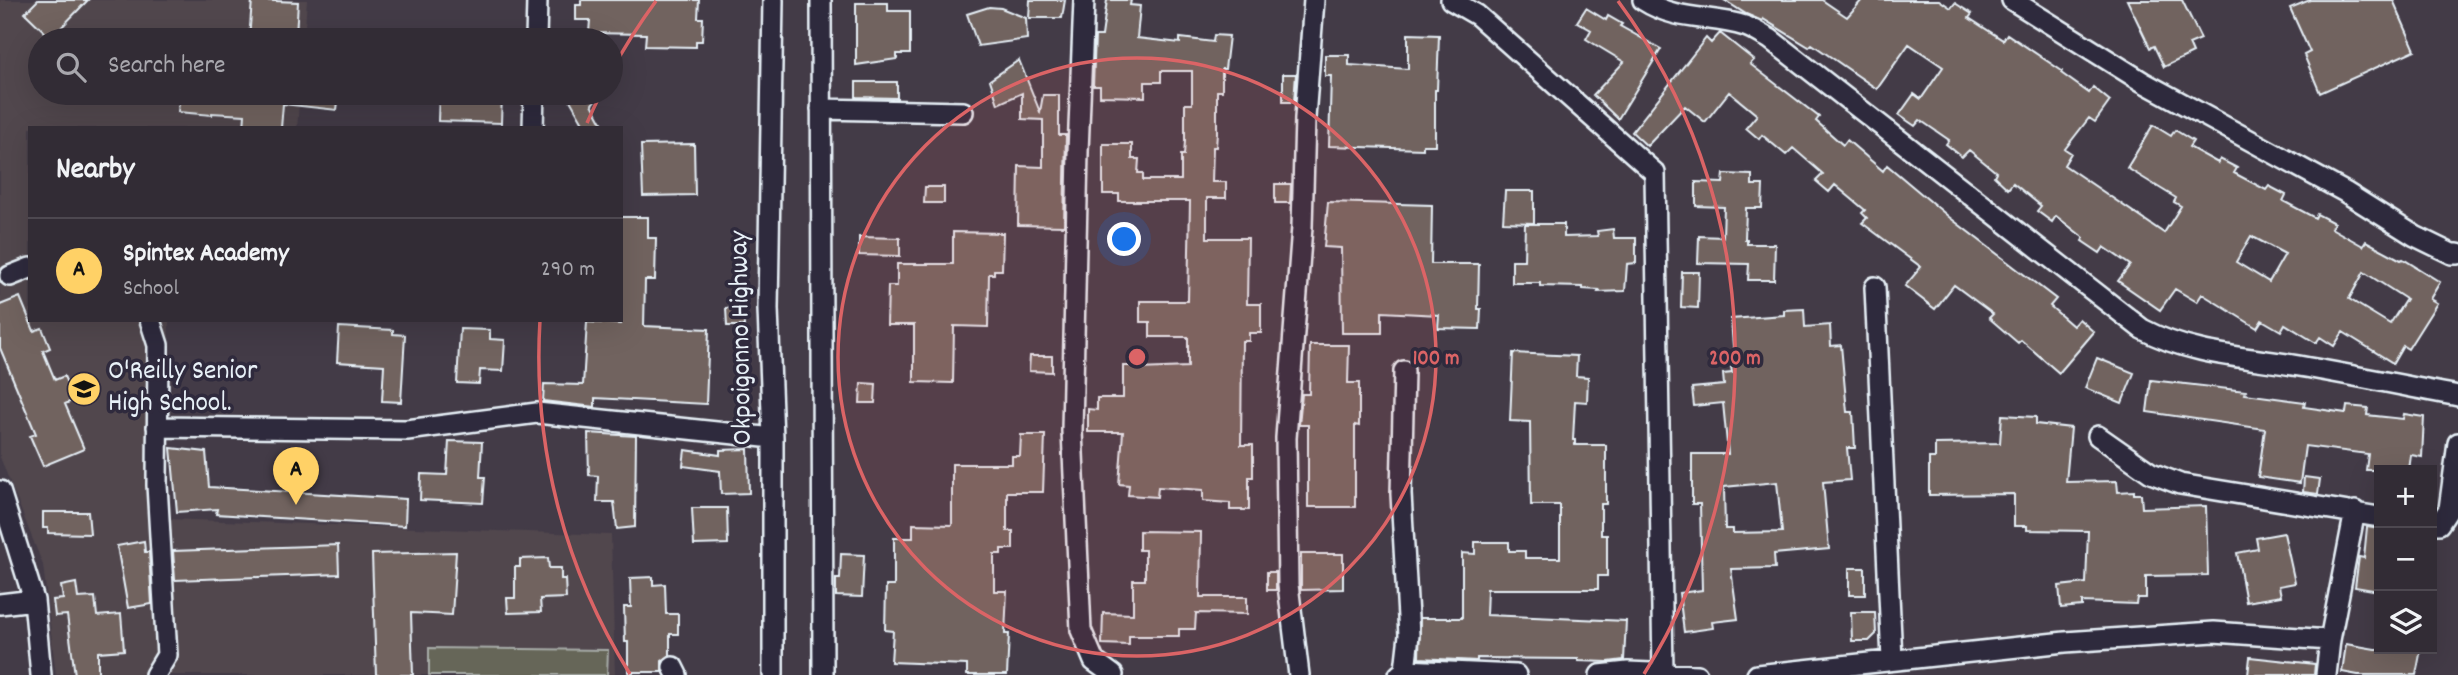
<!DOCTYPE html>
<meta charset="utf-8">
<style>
:root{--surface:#322c35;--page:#3d3841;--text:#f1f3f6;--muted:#a8a7ad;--line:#4d4850;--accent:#ffd166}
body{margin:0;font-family:Dekko,sans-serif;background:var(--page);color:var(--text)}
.controls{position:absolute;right:21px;bottom:21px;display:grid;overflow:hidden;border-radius:0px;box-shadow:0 7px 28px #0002}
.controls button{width:63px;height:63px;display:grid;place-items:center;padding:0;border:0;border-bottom:2px solid var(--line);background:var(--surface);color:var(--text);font:35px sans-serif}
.you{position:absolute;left:1125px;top:240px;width:24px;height:24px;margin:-18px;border:5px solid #fff;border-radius:50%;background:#1a73e8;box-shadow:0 0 0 10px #1a73e833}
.badge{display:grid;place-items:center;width:46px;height:46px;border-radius:50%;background:var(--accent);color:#111;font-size:23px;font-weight:700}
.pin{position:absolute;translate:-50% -58px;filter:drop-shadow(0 2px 4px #0008)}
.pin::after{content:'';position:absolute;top:37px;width:24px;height:21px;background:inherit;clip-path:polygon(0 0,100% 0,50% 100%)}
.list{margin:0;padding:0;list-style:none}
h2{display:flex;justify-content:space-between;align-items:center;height:91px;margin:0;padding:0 28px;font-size:30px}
h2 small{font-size:23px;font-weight:400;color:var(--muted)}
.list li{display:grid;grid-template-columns:46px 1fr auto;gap:21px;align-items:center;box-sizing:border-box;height:105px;padding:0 28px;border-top:2px solid var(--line)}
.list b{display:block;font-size:26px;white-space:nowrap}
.list p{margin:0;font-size:23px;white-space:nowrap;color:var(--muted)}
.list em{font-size:23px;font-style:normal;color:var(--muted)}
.icon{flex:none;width:38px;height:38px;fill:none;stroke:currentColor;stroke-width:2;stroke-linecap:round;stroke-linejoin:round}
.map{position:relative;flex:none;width:2458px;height:675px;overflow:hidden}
.search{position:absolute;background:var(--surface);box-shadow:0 7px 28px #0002;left:28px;top:28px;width:595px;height:77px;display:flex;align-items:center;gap:18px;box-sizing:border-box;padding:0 24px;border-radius:38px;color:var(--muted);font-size:26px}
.panel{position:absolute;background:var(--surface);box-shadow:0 7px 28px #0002;left:28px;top:126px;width:595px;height:196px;border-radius:0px}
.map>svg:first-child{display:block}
</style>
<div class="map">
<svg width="2458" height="675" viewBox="0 0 2458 675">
<rect width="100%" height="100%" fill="#433b47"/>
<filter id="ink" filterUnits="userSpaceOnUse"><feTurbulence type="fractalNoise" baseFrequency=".0143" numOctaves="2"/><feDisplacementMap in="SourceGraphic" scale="14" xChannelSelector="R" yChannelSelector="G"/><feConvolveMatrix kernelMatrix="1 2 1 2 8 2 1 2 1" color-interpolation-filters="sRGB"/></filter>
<g filter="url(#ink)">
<!-- built -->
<path fill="#51474e" d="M0,0H307L304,40H40V93H300L297,128H30V320H169L167,519L611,535L615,675H56L43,565L0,457Z"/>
<!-- green -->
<path fill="#666658" stroke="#a7aca8" stroke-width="2" d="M429,648L608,650L607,675H429Z"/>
<!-- building -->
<path fill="#71635f" stroke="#e8f1f8" stroke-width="2" fill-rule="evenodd" d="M38,0H88L51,38L25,13Z
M252,0L298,2L296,36L287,35V40H249Z
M581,0H699L698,18H703L702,41H696V47L645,46L646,34L589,33L590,20H576V5H581Z
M1030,0H1065L1062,18H1029Z
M1107,0H1131L1130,5L1140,6L1137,38L1180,43V38L1213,42L1214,35L1229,36L1225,69H1222V91H1217V133L1216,147H1213L1212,182H1226V198H1207V238H1248L1247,304H1261V333H1249V341H1242L1241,445H1253V477H1249V510H1230V503L1203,501V490L1158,487L1157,497L1128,495L1129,485L1119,484L1123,432H1088V409L1097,410V398H1123V366H1139V369L1188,367V337H1150V322H1140V301H1188L1190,201H1119V194H1103V144H1132V159H1139L1138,173H1143V180H1181V155H1184L1185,141V104H1192V71H1161V82H1145V97L1100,96V86H1093L1095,36H1102Z
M1724,0H1822L1847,17L1862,0H1939L1951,8L1955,3L1972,14L1969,18L2003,40L2007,34L2062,71L2061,73L2089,93L2093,87L2110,101L2095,122L2089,118L2065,149L2071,153L2064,165L2164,233L2181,206L2174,202L2176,198L2127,168L2153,125L2171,136L2175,130L2193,141L2189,147L2218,163L2220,159L2237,168L2234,173L2266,190L2269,186L2286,195L2283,201L2315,218L2317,214L2334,223L2331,228L2363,246L2366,241L2401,260L2403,259L2440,282L2430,299L2437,303L2408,349L2403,346L2393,363L2343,332L2334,346L2320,337L2316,343L2285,324L2281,331L2262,320L2257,328L2202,294L2197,302L2175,289L2160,310L2118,281L2130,265L2104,247L2100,253L2082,241L2084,238L2056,216L2052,222L2037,211L2041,206L2013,183L2008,189L1994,176L1996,172L1969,150L1962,157L1946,144L1949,140L1920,120L1915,126L1899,115L1914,94L1921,99L1943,67L1909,44L1877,89L1812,44L1809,47L1763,19L1762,21L1746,14ZM2251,236L2285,254L2269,282L2236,262ZM2364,272L2406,299L2390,324L2349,299Z
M2127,0H2182L2201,39L2189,44L2193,53L2164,67L2154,46L2150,48Z
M2310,0H2393L2415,50L2320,93L2304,55L2310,52L2290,8Z
M856,3H888V11H910V54H897V59L856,65Z
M989,7L1001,8L1026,18L1027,39L978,46L967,14Z
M1586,8L1606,20L1608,16L1622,24L1620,26L1661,49L1618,119L1593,95L1624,62L1586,39L1591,30L1577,22Z
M1720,33L1754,60L1750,64L1819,117L1816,121L1843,145L1847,140L1883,171L1887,165L1949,217L2056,299L2050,306L2073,326L2079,319L2094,332L2059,373L2021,340L2018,343L1989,318L1993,314L1954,285L1935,309L1905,286L1921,267L1862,223L1867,218L1862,213L1865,210L1835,185L1829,192L1816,181L1823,174L1793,148L1786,155L1762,135L1759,139L1746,128L1757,115L1729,92L1705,122L1685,106L1647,146L1632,132L1706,38L1711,43Z
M1408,34L1439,35L1437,90H1435V145H1423V149L1329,146L1331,76H1325V55H1349V65L1408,69Z
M1019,60L1040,112L1043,95H1059V135H1066L1064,226L1018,225L1019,166L1043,167V120L1022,119V93L998,104L990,80Z
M1283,74H1296L1294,102H1283Z
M856,82H897V98L856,97Z
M180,93H215L214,97L246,98V93H339L337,110L283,104L281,128H244L245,115L212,113V115L178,112Z
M439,93H502L501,123L438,121Z
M566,93H601L592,104L605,128H586Z
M694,144L695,195L643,196L641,145Z
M1724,174L1752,175V185H1763L1762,208H1746L1745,239H1747V244H1775L1774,280H1748L1749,264L1698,263L1699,236L1723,237L1724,207L1696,206V182L1723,183Z
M1275,184H1291L1290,203H1275Z
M925,187H944V203H924Z
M1505,191H1534V223L1503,222Z
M1328,202L1432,205L1431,264H1479L1478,309H1481L1480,329L1438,328L1439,315L1382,312V333H1342L1341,248L1324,247Z
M621,217H648V238H656L655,280H645L644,326L709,329L706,404L595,398V407L543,401L544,384L583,385L587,322L621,324Z
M1525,224H1564V237L1598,236L1597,231L1613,229L1614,238H1636V263L1627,264L1625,291L1598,292L1599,290L1583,289V287L1540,286V283H1512V260H1524Z
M953,232L1003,233L1002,270H994V274H989L988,327L954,326L953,383L914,382V325H887L888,286H897V264H953Z
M859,237L900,238V256L859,255Z
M1682,272H1699L1698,308L1681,307Z
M20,297L34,331L42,328L50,348L43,351L55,380L64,376L74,400L65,404L84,449L43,466L30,436L36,434L0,348V305Z
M743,307L744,326H727L726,308Z
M1804,309L1805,327L1830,325L1831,346L1841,345L1847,412H1853L1855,448H1847L1850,480L1823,482L1829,549L1774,554L1775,568L1731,569L1738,619L1712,622L1713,628L1684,632L1679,593L1702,590L1700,504H1692V454H1728L1723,403L1694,406L1692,388L1724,385L1723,374L1732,373L1730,360L1734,359L1731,319L1784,315V310ZM1777,482L1782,532L1733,533V529H1725L1724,487Z
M339,327L393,330V334L405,335L401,402L382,401L384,365L337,362Z
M460,329L490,330V339L505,340L503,371L480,370L479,384L457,383Z
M1310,345H1349L1348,383H1359V426L1355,425V507H1308V425H1299L1302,394H1309Z
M1513,353L1577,356L1576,376L1588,377L1587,402L1575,401L1573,440H1575V445H1606V504H1601V535H1607V576H1598V589H1487L1486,615L1626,621L1624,660L1608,662L1578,661V659L1477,658V661L1419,658L1420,618H1462V553L1475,554V542H1509V551H1525V558H1560V505H1531L1530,422L1510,421Z
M1030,356H1052V372L1029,371Z
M2097,358L2134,373L2122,403L2085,388Z
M2151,380L2246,391L2245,394L2305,402L2304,407L2346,413L2347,406L2368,408L2367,415L2403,419L2404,414L2424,417L2422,457L2411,455L2409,470H2366L2368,454L2305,446L2300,483L2258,477L2265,429L2147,412Z
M861,383L876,384L875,403H860Z
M2002,415L2036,417V424L2071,428L2066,482L2117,481L2118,492L2134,491V494H2141L2142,508L2206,506L2208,575L2146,576V598H2137L2136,604L2082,602V606L2061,608L2059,586L2086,583L2088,531L2027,530V526H2014V494L1929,495V458H1935V444L2000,443Z
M588,433L636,436L635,527L617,529L614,502H597L598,476L589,475Z
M1021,435H1045L1043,492H1007V531H1013V549H1001V554H994V591H1007L1005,634H1009L1007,675H967V665L891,662L893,631L885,630L886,586H894V538H913V524L952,525V464H1012V456H1020Z
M449,441L482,442L480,477H485L483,503L420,500L421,474L447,475Z
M171,448L206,452L209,487L406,499L405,526L216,514L217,509L177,512Z
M748,449L749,493L721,494L720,471L683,466L685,450L720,455V450Z
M2304,477L2320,479L2318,494L2303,492Z
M692,508H727L728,544L694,545Z
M43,512H88L90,534L48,533V528H43Z
M2367,527L2379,529V591L2355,587L2359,557L2364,558Z
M1139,531L1201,532L1200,597H1247V614L1196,613L1195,629H1179V636H1129V645L1102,644L1103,613L1133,614V580H1145V550H1139Z
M2284,533L2295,583L2279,586L2281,596L2246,602L2237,553L2258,549L2256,538Z
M144,541L145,552H149L152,604L128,608L117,546Z
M338,545L339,574L175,580L173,551Z
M456,552L452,615L411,613L413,675H376L372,554Z
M841,554L864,555L862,597L836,596V579H840Z
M1301,554H1343V589L1301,590Z
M548,558L549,568H561V579H565L566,598L540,599L541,612L508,613L507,598H515V567H520V559Z
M1849,568H1865V595H1849Z
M1267,572H1276V590H1267Z
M653,577V585L665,584L666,614H678V634H670V655L662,661V672H628V642H625L624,607H631L630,578Z
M76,583L78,598L95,597L97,616L121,614L124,650L98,652V675H75L67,615L55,616L53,600L63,599L61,586Z
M1851,612H1875L1876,634L1869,641H1852Z
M2346,644L2375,649H2421L2416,675H2358L2342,672Z
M2250,657L2315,664L2314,675H2248Z"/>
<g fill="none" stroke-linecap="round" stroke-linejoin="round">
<!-- minor casing -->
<g stroke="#e8f1f8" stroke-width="24">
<path id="minor" d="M821,0L823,675
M1084,0L1078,152L1072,431L1081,630L1094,661L1113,675
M1451,0L1477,15L1655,173L1663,672
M1643,0C1677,22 1710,15 1745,26C1754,29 1762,35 1770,39L2142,329C2191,355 2245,357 2299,366C2352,375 2405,386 2458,396
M2012,0L2143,82L2345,192L2415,236L2452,254H2458
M536,40L537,0
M821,109L963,112
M533,128L534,93
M10,276L30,268
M1875,287L1892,660
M150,320L158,345L157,485L167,655L155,675
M157,427L407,430L537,413L773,438
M2098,436L2151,473L2180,484L2379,517
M0,491L34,600L41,675
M2432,524H2439L2449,509L2458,443
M0,604L34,600
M673,667L677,675
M1405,670L1516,675
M773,675V438L768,309L773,0
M1299,675L1288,585L1286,438L1302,227L1305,118L1314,0
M1399,675L1405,670L1409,635L1401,494L1404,371
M1600,675L1628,672L1697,675
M1757,675L2065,642L2214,632L2330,640
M2326,675L2330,640L2355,511"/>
</g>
<!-- minor -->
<use href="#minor" stroke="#2f2a3d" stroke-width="19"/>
</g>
</g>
<!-- distance rings -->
<circle cx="1137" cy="357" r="299" fill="#db6466" fill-opacity=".12"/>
<g fill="none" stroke="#db6466" stroke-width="3.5">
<circle cx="1137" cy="357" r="299"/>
<path d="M630 674A598 598 0 0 1 540 320M587 123A598 598 0 0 1 600 95M611 72A598 598 0 0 1 656 1M1618 1A598 598 0 0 1 1644 674"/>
</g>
<!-- icons -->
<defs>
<g id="school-disc" transform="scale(1.75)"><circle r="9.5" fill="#ffd166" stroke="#2f2a3d"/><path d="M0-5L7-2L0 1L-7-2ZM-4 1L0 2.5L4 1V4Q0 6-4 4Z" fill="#111"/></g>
</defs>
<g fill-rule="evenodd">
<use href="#school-disc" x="84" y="389"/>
</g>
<g text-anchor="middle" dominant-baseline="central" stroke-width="7" stroke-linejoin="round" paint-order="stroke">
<!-- street labels -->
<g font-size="28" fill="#e8f1f8" stroke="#2f2a3d">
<text transform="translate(743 338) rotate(-91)">Okpoigonno Highway</text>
</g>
<!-- poi labels -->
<g font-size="28" fill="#e8f1f8" stroke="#2f2a3d" text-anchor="start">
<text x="108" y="373">O'Reilly Senior<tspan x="108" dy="32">High School.</tspan></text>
</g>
</g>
<circle cx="1137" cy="357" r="10" fill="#db6466" stroke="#2f2a3d" stroke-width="3.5"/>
<g font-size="21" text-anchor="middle" font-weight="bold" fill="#db6466" stroke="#2f2a3d" stroke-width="7" stroke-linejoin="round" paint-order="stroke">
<text x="1436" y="364">100 m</text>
<text x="1735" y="364">200 m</text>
</g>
</svg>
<div class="controls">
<button>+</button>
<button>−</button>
<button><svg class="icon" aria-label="layers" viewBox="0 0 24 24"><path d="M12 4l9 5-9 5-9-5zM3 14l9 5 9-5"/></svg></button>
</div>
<div class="you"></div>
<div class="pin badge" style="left:296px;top:505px">A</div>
<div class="search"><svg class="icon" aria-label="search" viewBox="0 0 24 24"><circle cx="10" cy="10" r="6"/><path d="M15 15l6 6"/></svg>Search here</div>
<section class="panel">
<h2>Nearby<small></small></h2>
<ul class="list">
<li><span class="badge">A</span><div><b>Spintex Academy</b><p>School</p></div><em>290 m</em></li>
</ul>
</section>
</div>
